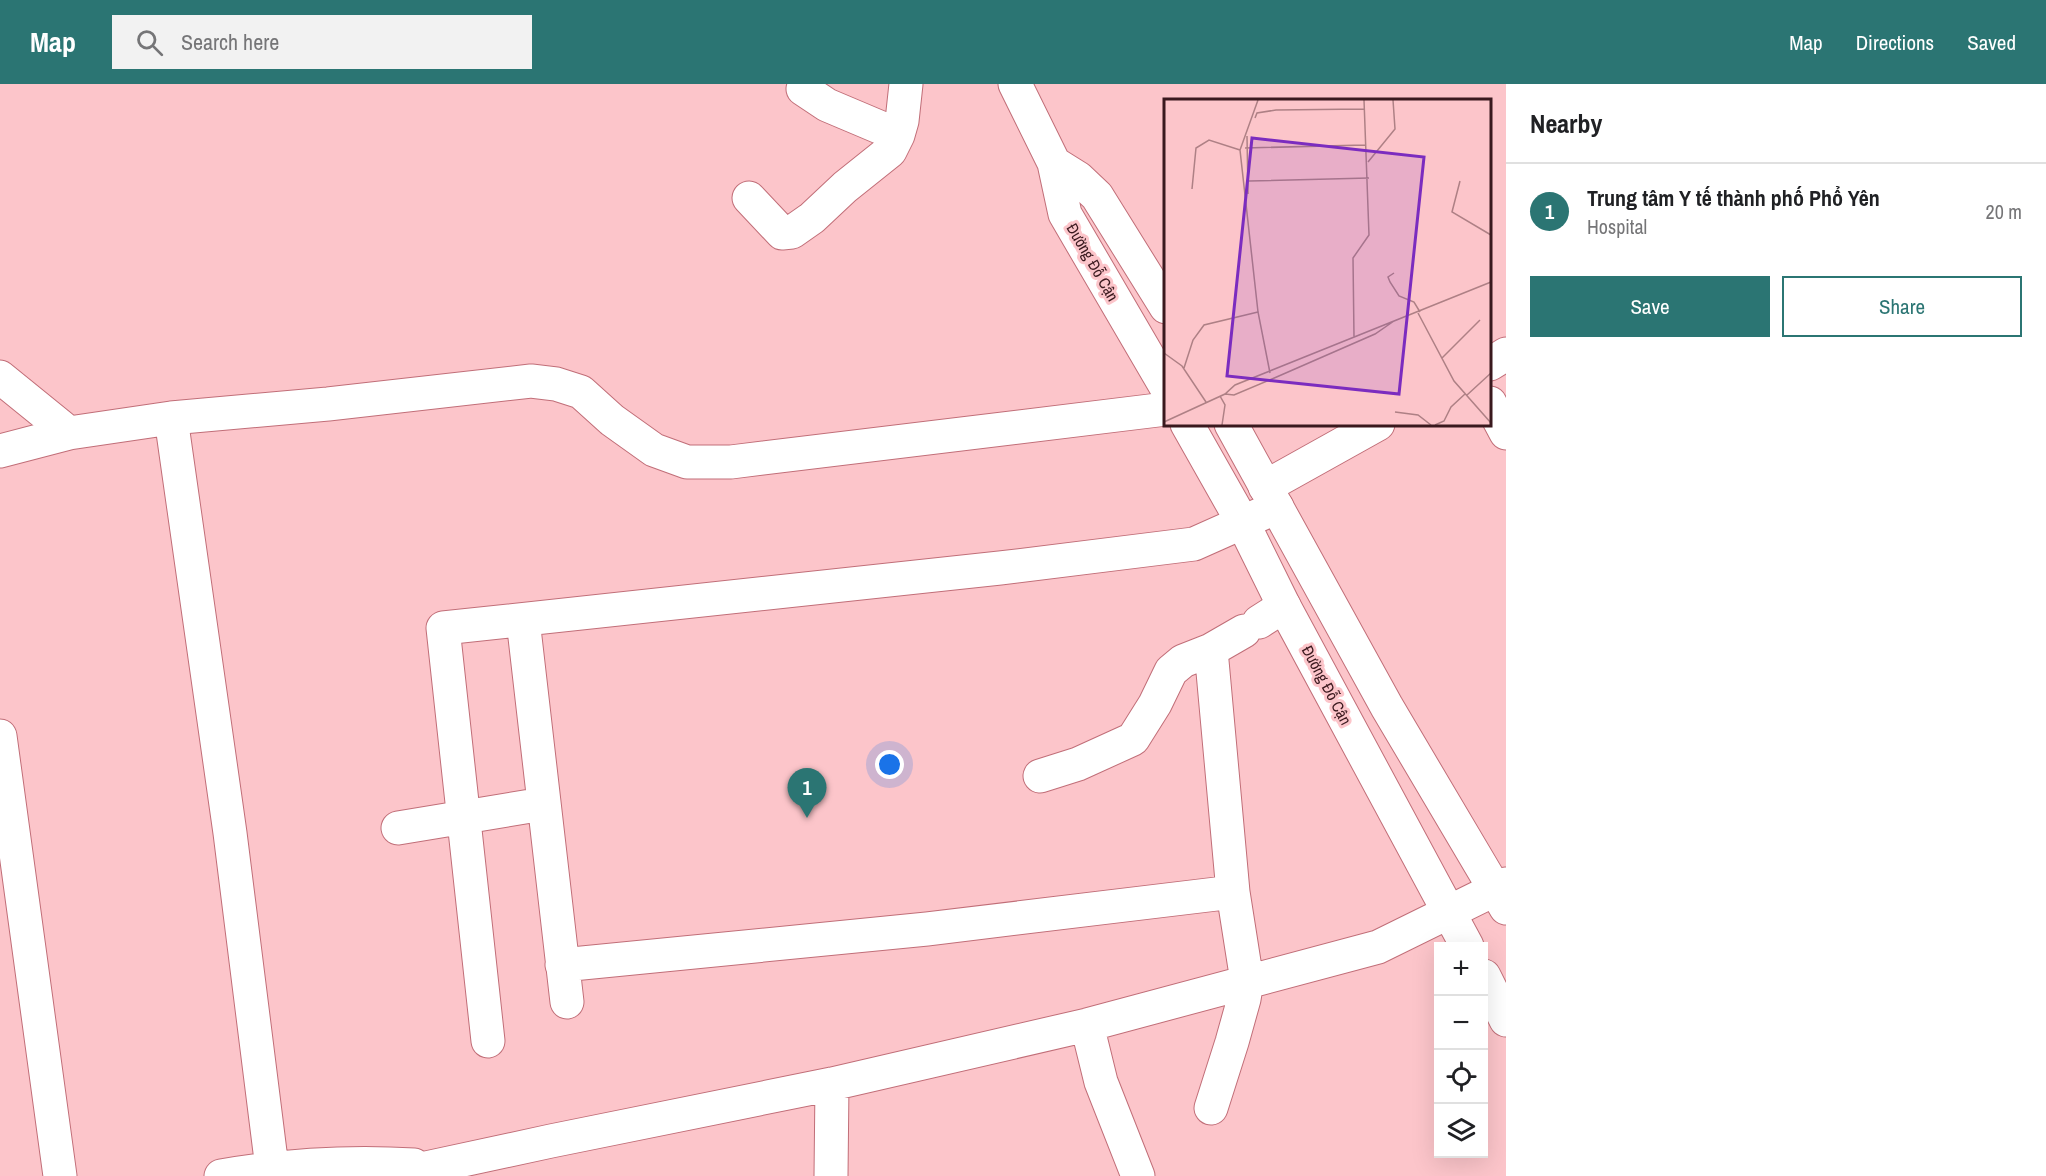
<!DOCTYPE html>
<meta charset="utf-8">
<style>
:root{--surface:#fff;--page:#f2f2f2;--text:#202124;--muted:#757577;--line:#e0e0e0;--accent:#2b7573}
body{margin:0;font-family:"Archivo Narrow",sans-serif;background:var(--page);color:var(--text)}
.controls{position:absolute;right:18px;bottom:18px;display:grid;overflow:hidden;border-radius:0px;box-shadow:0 6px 24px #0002}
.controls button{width:54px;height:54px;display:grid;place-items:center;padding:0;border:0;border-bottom:2px solid var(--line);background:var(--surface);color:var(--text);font:30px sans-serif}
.you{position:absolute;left:890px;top:681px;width:21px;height:21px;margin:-15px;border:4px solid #fff;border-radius:50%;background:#1a73e8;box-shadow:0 0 0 9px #1a73e833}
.badge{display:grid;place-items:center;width:39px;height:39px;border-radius:50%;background:var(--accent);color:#fff;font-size:20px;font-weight:700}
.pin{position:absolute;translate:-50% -50px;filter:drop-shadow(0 2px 3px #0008)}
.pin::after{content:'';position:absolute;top:32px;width:21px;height:18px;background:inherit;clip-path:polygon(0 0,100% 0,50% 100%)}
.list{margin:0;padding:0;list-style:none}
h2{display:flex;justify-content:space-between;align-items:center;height:78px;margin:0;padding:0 24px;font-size:26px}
h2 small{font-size:20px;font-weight:400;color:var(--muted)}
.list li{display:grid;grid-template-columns:39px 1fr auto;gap:18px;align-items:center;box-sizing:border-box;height:96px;padding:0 24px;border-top:2px solid var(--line)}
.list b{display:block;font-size:22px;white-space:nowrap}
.list p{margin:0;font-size:20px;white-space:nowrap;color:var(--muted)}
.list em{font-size:20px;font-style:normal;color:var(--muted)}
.actions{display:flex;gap:12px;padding:18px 24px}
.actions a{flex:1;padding:14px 0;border:2px solid var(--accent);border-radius:0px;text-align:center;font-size:21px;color:var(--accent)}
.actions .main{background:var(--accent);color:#fff}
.icon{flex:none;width:33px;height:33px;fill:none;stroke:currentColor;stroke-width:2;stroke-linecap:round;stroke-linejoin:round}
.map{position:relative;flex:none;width:1506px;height:1092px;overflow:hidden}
header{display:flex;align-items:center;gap:36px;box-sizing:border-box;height:84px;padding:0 30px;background:var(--accent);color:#fff}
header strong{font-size:28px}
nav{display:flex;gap:33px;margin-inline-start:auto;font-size:21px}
.search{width:420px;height:54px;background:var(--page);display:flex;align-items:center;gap:15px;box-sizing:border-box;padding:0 21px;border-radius:0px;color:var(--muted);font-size:22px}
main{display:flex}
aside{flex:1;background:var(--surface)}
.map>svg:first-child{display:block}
</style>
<header>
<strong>Map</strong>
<div class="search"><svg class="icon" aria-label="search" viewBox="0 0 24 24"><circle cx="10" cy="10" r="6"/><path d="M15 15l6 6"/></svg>Search here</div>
<nav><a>Map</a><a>Directions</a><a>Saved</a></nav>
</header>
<main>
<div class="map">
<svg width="1506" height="1092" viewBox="0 0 1506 1092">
<rect width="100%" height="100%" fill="#fcc5ca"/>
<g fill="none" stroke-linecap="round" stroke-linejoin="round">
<!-- minor casing -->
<g stroke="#c16e78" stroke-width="35">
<path id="minor" d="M803,5L827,21L898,51
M749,114L782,149L792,148L812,134L845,103L890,67L898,51L902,37L906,0
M1490,280L1506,270
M0,293L69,349
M1490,319L1506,349
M171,334L230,749L272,1084
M0,367L69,349L171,334L328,320L531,297L556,300L581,308L612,336L654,366L687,378H731L1166,325
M1265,403L1378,340
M523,536L567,918
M1259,538L1284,522
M1211,566L1233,808L1247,897L1244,915L1232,958L1211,1024
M0,652L60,1092
M1040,692L1078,680L1133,655L1155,620L1171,587L1183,577L1211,566L1244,547
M398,744L543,720
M562,881L927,845L1233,808
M1087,941L1101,998L1138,1092
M488,957L443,544L1000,484L1194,460L1277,423
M221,1092C285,1081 350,1077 414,1081
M389,1092L551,1057L832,1000L1087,941L1378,863L1506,800
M831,1092L832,1000"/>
</g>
<!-- major casing -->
<g stroke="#c16e78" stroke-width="35">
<path id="major" d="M1015,0L1054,79L1065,130L1166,303
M1054,79L1078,94L1097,112L1166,223
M1187,340L1243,439L1284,522L1467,862
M1231,340L1387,623L1506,824
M1484,892L1506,936"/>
</g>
<!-- minor -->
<use href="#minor" stroke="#fff" stroke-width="33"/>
<!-- major -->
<use href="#major" stroke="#fff" stroke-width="33"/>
</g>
<g text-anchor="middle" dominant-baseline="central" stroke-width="6" stroke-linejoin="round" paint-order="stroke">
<!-- street labels -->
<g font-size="16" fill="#3a191e" stroke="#fcc5ca">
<text transform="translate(1093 178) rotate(60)">Đường Đỗ Cận</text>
<text transform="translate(1327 601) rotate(62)">Đường Đỗ Cận</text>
</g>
</g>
<!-- overview -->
<g transform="translate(1164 15)">
<rect width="327" height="327" fill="#fcc5ca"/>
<path fill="none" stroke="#ae8085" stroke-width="1.5" d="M94,1L76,51L94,213L106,274M91,19L93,14L112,11L200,10M83,37L84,95M81,49L201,46M204,63L231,30L229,1M85,82L205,79M296,82L288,113L327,136M28,90L32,49L45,41L76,51M230,174L224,178L226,183L235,197L250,203L256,213M254,214L290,282L327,324M190,238L189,159L205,136L200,1M0,254L18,267L42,303M278,259L316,221M20,269L29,241L40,226L94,213M61,295L70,296L108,280L211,235L230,222M303,296L327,274M56,297L61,306L58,326M231,313L254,316L267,326M0,323L61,295L71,286L327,183M271,326L280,322L287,308L301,295"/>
<path fill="#7b2cbf" fill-opacity="0.15" stroke="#7b2cbf" stroke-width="3" d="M88,39L260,58L235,295L63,277Z"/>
<rect width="327" height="327" fill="none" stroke="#3a191e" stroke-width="3"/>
</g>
</svg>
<div class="controls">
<button>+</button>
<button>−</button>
<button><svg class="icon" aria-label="locate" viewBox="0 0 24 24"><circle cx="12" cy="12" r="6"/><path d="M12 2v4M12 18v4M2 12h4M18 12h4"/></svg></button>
<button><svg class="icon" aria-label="layers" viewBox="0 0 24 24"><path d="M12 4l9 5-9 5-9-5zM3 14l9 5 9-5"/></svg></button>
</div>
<div class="you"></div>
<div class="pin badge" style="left:807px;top:734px">1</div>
</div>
<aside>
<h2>Nearby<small></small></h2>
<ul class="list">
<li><span class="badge">1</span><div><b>Trung tâm Y tế thành phố Phổ Yên</b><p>Hospital</p></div><em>20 m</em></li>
</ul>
<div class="actions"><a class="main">Save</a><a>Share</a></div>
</aside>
</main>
